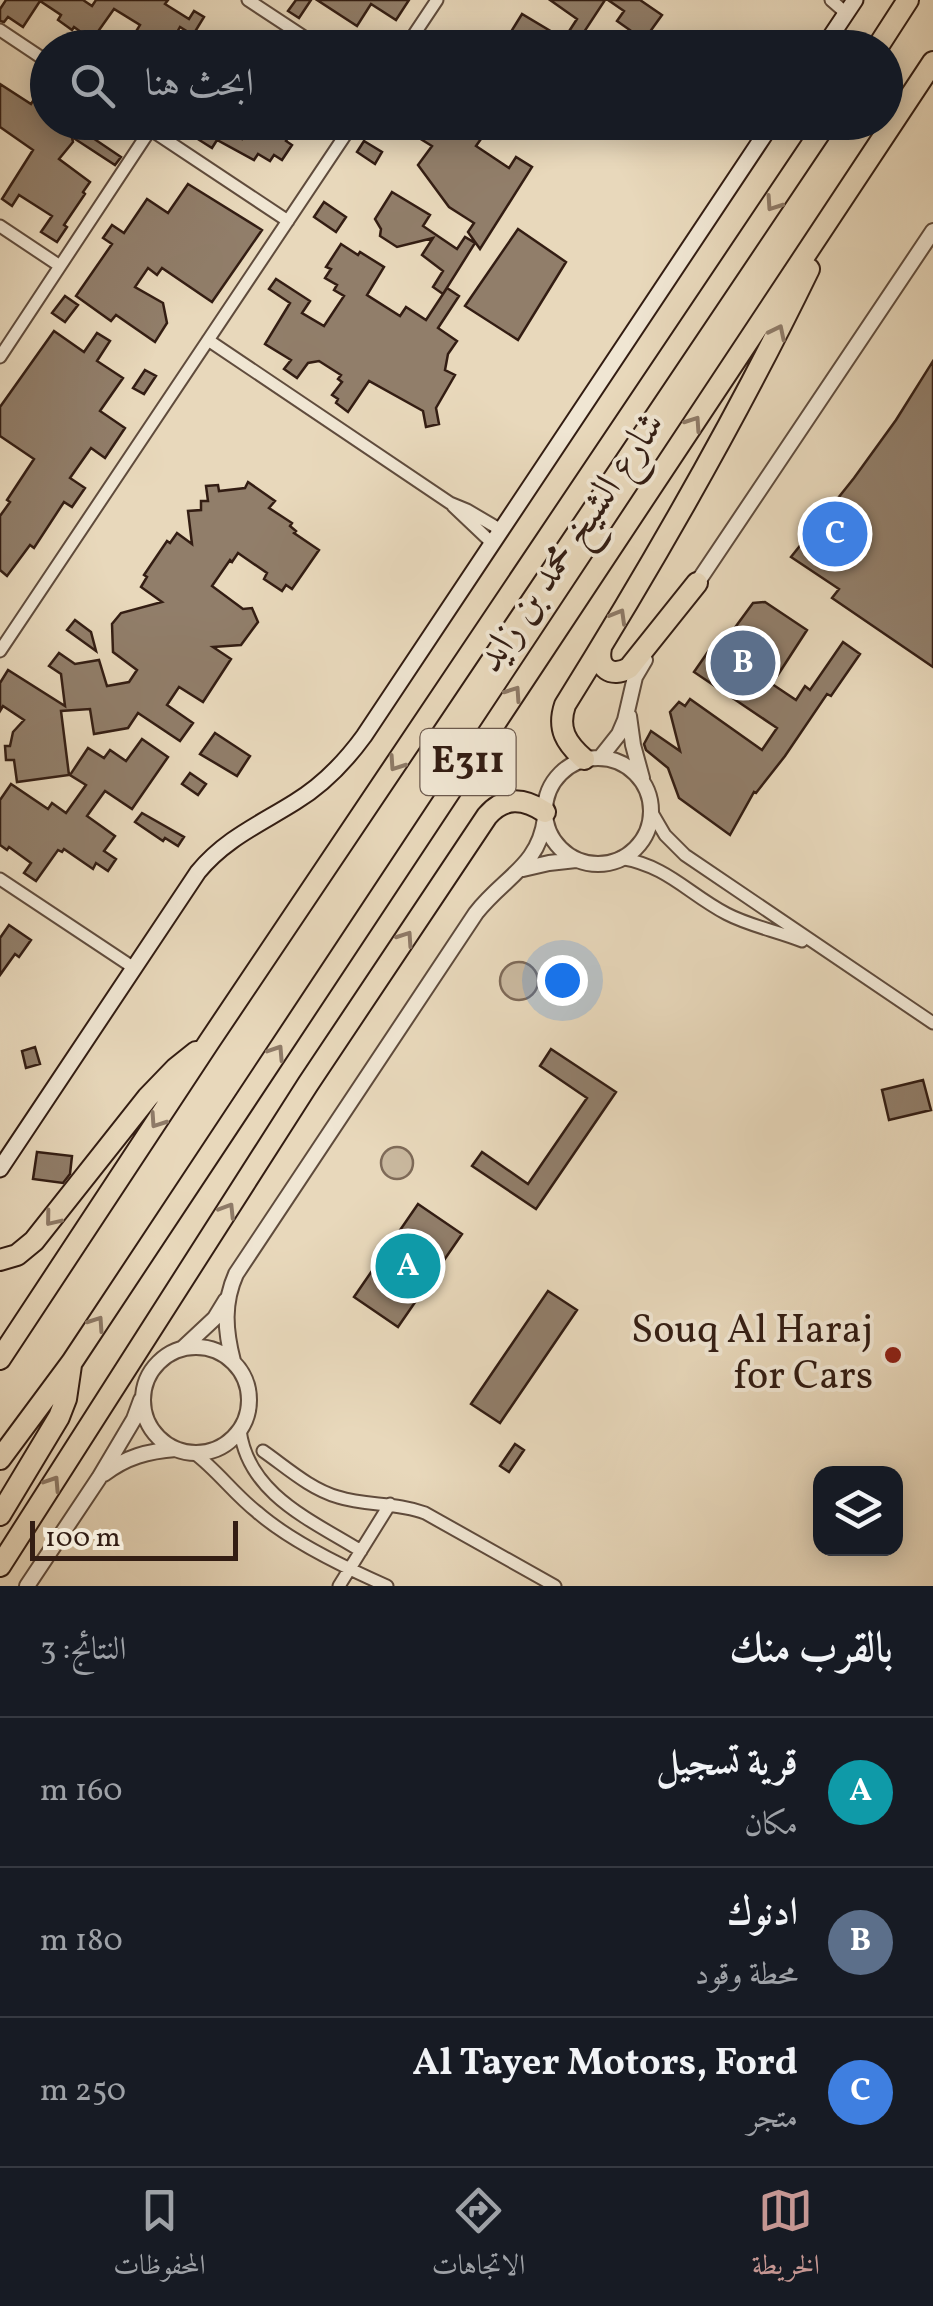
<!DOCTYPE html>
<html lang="ar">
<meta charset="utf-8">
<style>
:root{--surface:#171b24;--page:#242831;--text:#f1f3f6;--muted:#9ea1a6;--line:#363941;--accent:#c59692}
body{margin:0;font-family:Vollkorn,Amiri,serif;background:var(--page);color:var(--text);direction:rtl}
.controls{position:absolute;right:30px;bottom:30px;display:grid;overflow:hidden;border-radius:20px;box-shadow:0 5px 25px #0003}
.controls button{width:90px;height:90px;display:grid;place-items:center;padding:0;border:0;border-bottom:2px solid var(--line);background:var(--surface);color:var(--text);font:50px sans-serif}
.scale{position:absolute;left:30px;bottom:25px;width:208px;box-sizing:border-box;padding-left:10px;border:5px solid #331d13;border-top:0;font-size:28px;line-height:35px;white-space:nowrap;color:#331d13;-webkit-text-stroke:8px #f0e6d3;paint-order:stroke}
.you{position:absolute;left:562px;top:980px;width:35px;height:35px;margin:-25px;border:8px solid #fff;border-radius:50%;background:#1a73e8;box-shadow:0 0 0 15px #1a73e833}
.badge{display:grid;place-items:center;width:65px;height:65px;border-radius:50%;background:var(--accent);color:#fff;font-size:32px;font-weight:700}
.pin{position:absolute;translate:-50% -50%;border:5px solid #fff;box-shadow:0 2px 10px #0006}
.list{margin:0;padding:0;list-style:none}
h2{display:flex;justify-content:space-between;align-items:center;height:130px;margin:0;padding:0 40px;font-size:42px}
h2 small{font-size:32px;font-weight:400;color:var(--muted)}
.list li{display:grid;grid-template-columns:65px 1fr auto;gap:30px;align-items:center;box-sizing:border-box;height:150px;padding:0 40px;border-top:2px solid var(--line)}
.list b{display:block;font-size:38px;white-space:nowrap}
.list p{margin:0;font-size:32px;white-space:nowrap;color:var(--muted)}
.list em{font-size:32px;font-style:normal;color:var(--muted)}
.icon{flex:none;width:55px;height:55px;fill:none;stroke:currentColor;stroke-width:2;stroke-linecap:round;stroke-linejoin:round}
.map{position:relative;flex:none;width:933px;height:1586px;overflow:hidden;direction:ltr}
.search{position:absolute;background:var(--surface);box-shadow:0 5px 25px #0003;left:30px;right:30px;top:30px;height:110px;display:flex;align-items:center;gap:25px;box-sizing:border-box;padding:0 35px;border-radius:55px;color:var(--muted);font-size:38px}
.sheet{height:580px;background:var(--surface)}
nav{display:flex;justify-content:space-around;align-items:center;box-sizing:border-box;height:140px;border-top:2px solid var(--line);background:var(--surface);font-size:28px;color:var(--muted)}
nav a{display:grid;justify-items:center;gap:5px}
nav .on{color:var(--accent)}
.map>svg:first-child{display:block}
</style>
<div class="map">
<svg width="933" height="1586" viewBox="0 0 933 1586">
<rect width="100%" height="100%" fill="#e8d8bb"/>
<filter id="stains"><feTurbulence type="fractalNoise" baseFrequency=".002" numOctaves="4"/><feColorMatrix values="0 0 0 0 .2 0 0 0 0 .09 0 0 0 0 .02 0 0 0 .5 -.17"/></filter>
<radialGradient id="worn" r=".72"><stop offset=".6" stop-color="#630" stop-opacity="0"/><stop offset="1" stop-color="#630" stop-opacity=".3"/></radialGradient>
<!-- green -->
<path fill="#c9b89e" stroke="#7e6a58" stroke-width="2.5" d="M500 981a19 19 0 1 1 38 0a19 19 0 1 1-38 0Z
M381 1163a16 16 0 1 1 32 0a16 16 0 1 1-32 0Z"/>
<!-- building -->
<path fill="#917e6a" stroke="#331d13" stroke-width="2.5" d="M6,0H83L92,6L96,0H168L165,4L189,19L194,11L204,17L193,35L180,27L168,48H126L140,25L114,9L92,40L74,27L72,30L58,20L61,15L40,1L23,27L8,17L4,22L0,21V9Z
M296,0H311L299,18L288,11Z
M317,0H409L396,20L371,4L357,26Z
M550,0H605L582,35L603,48H510L504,43L522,14L564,39L577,19Z
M608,0H640L662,15L644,40L617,21L624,11Z
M48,78V122H68L73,142L59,159L90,182L83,192L85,194L64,225L67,227L57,242L41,232L52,216L19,195L12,206L2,199L33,150L0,127V84L31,104Z
M191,122H226L224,126L242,139L252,122H298L286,141L292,145L282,160L274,155L270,161L258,154L254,160L217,140L212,148L185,131Z
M418,122H479L488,129L476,146L509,168L516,157L532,167L480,249L468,232L474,223L449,207L418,165L432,146L411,133Z
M579,122H610L601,137Z
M81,130L121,157L115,165L75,139Z
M364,141L382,152L375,164L357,152Z
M188,184L262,230L212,302L162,268L157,275L148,268L135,287L163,303L167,323L155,342L116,315L111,321L76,296L112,244L103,238L112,225L124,233L147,199L168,213Z
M392,192L430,215L423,226L457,249L465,237L475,243L443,294L433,287L443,271L422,255L433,238L397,247L380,236L381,229L375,219Z
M324,202L346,217L336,232L314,217Z
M518,229L566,262L518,340L465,306Z
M341,244L358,255L360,252L384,267L367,295L400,316L406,307L426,320L447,288L459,296L438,328L457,341L448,354L445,370L455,375L436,408L439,424L426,427L423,411L369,381L348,412L336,403L338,399L332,395L342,382L338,379L341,375L319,361L308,363L297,378L284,369L291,360L265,344L290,303L269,289L276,279L310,301L302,313L324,326L344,296L334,290L337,285L325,278L331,269L326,267Z
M65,296L78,305L65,322L52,313Z
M54,331L84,352L97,333L110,341L97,361L123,378L100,411L125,428L105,458L91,448L70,478L85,488L72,507L64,502L34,548L30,545L7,576L0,570V516L10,502L7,500L34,459L0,436V407Z
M933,361V667L832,598L839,589L791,557L854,478L896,420Z
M145,370L156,376L144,394L133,388Z
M248,482L275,501L269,508L292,523L290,526L296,531L294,533L319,550L292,589L286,585L282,591L264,579L267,573L238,553L232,562L230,560L212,586L243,609L252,608L258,622L241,645L213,647L231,659L203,702L179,687L167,705L193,723L180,741L138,713L128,728L94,734L90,709L61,711L69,775L17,782L14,760H6L5,746H10L13,732L24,720L3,706L0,711V683L8,670L65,706L61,674L49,666L59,653L75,664L99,660L107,686L129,682L137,670L113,652L112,624L121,613L162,602L141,587L147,577L144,575L167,541L170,543L177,533L192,544L188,511L201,510V501H208L206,486L218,485L219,491L245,488Z
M765,602L807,630L772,684L796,700L805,686L810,690L843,642L860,654L831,696L827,694L785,756L756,793L754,792L730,835L679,798L668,768L646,750L644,744L651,731L680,751L670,712L679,702L685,706L690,699L762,750L777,728L694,672L714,643L720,648L753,603Z
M75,620L91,632L96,651L67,630Z
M215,733L250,756L237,776L200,754Z
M142,739L168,757L132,809L105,791L87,816L115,836L104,851L116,859L108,871L96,863L93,869L64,849L62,852L58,850L36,881L24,873L31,863L9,847L7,850L0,845V800L11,784L48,809L52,803L66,813L86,785L70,775L88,748L104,758L110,750L126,761Z
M190,773L206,784L198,795L182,784Z
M142,813L184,837L178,846L165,838L163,841L135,822Z
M9,925L31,940L19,957L15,954L0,975V938Z
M35,1047L40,1064L26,1068L22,1051Z
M551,1049L616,1092L536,1209L472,1166L482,1152L528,1184L587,1098L540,1066Z
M923,1080L931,1110L889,1120L882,1090Z
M37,1152L72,1156L70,1174L63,1183L33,1179Z
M418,1204L462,1234L398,1327L354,1297Z
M548,1291L577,1310L500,1423L471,1404Z
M515,1444L524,1450L509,1472L500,1466Z"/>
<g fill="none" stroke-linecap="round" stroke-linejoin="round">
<!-- minor casing -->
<g stroke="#604c3d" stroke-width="15">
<path id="minor" d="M248,0L321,48
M831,0L846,13
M0,30L48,62
M405,48L437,0
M139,122L288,221
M0,226L60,266
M208,340L450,503L467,510L501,530
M0,357L150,130
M453,506L492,543
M0,651L354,122
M651,811L665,835L685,855L933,1023
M620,858C668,866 687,893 727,914C750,926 777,931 802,941
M0,879L134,968
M240,1430C248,1494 311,1520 361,1551
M263,1451C286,1467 310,1489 338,1497C366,1506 396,1502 425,1513L555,1586
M194,1453C217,1470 234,1494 257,1512C290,1541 346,1568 387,1586
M339,1586L390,1504"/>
</g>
<!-- tertiary casing -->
<g stroke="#604c3d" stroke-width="18">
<path id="tertiary" d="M693,589L933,231
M629,716L633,745L642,778
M600,758L619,734L625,720L635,677L645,660
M545 811a53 53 0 1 1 106 0a53 53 0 1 1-106 0Z
M523,869L549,863L576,860
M184,1347L215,1318L226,1300
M143 1400a53 53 0 1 1 106 0a53 53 0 1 1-106 0Z
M233,1361C225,1330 223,1303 236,1274L476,913C504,877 539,866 545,818
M104,1474C126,1457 148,1451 176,1449
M27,1586L99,1478L134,1419L141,1400"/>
</g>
<!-- secondary casing -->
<g stroke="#331d13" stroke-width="19">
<path id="secondary" d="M823,48L855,0
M0,1169L198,872C225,839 260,824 295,802C323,785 345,762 364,736L773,122"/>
</g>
<!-- motorway casing -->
<g stroke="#331d13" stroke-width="24">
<path id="motorway" d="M877,48L908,0
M601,648C597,668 611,678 629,668L697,583
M584,759C566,743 557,729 565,705C653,564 736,419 809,269
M0,1260L17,1255L34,1241L148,1097L176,1068L196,1052
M0,1359L209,1042L827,122
M0,1459L72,1362L933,62
M0,1515L59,1417L66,1399L71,1365
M0,1566L308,1084L487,816C504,796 524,798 545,812"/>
</g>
<!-- minor -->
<use href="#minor" stroke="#f0e6d3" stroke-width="11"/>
<!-- tertiary -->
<use href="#tertiary" stroke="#f0e6d3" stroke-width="14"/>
<!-- secondary -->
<use href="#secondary" stroke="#f0e6d3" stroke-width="15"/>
<!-- motorway -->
<use href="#motorway" stroke="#e8d8bb" stroke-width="20"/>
</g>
<!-- one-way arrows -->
<defs><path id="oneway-chevron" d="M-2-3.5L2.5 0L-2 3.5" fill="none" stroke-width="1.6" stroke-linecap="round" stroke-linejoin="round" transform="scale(2.5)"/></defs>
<g stroke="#8e7a67">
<use href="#oneway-chevron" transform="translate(773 204) rotate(124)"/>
<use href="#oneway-chevron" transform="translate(778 332) rotate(-64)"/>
<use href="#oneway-chevron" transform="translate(694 423) rotate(-56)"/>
<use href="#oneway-chevron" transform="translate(619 616) rotate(-60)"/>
<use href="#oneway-chevron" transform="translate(514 693) rotate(-56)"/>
<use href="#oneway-chevron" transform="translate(396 764) rotate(124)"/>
<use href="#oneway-chevron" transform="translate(406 938) rotate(-56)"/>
<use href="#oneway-chevron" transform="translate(277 1052) rotate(-57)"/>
<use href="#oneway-chevron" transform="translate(157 1121) rotate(124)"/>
<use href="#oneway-chevron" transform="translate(228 1210) rotate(-58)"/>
<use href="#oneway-chevron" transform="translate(52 1219) rotate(129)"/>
<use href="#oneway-chevron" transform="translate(97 1323) rotate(-56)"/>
<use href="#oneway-chevron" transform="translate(53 1483) rotate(-57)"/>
</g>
<!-- markers -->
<circle fill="#8f2418" stroke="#f0e6d3" stroke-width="4" cx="893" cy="1355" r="10"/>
<g text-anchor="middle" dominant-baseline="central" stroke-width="8" stroke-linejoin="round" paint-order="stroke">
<!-- shield labels -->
<rect fill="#f0e6d3" stroke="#6c594d" stroke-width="2.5" x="420.5" y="729" width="95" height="66" rx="8"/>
<g font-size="38" font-weight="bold" fill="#331d13">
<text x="468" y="762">E311</text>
</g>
<!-- street labels -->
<g font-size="40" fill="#331d13" stroke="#f0e6d3">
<text transform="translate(572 543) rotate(-56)">شارع الشيخ محمد بن زايد</text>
</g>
<!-- poi labels -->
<g font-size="40" fill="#331d13" stroke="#f0e6d3" text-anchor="end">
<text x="873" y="1332">Souq Al Haraj<tspan x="873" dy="46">for Cars</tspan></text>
</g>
</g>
<rect width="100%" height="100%" filter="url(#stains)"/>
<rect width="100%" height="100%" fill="url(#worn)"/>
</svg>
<div class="controls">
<button><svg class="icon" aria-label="layers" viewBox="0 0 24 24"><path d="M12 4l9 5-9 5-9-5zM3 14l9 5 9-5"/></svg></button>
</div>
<div class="scale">100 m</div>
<div class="you"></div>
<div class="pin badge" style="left:408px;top:1266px;background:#0f9aa8">A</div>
<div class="pin badge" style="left:743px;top:663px;background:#5c6f8a">B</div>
<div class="pin badge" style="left:835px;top:534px;background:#3f7fe0">C</div>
<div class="search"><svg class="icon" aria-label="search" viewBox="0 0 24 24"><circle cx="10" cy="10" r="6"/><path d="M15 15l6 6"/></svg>ابحث هنا</div>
</div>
<section class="sheet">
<h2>بالقرب منك<small>النتائج: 3</small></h2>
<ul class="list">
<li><span class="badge" style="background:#0f9aa8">A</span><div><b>قرية تسجيل</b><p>مكان</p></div><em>160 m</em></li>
<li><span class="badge" style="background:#5c6f8a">B</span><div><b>ادنوك</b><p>محطة وقود</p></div><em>180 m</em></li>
<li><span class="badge" style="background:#3f7fe0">C</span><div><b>Al Tayer Motors, Ford</b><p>متجر</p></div><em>250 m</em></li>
</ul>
</section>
<nav>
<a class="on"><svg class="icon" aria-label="map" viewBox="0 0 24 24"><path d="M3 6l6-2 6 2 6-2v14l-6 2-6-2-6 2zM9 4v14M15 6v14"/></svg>الخريطة</a>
<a><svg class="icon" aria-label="directions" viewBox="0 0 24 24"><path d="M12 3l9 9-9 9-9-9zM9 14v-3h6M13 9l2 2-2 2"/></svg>الاتجاهات</a>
<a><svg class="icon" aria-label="saved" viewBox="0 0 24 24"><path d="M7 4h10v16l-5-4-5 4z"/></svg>المحفوظات</a>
</nav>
